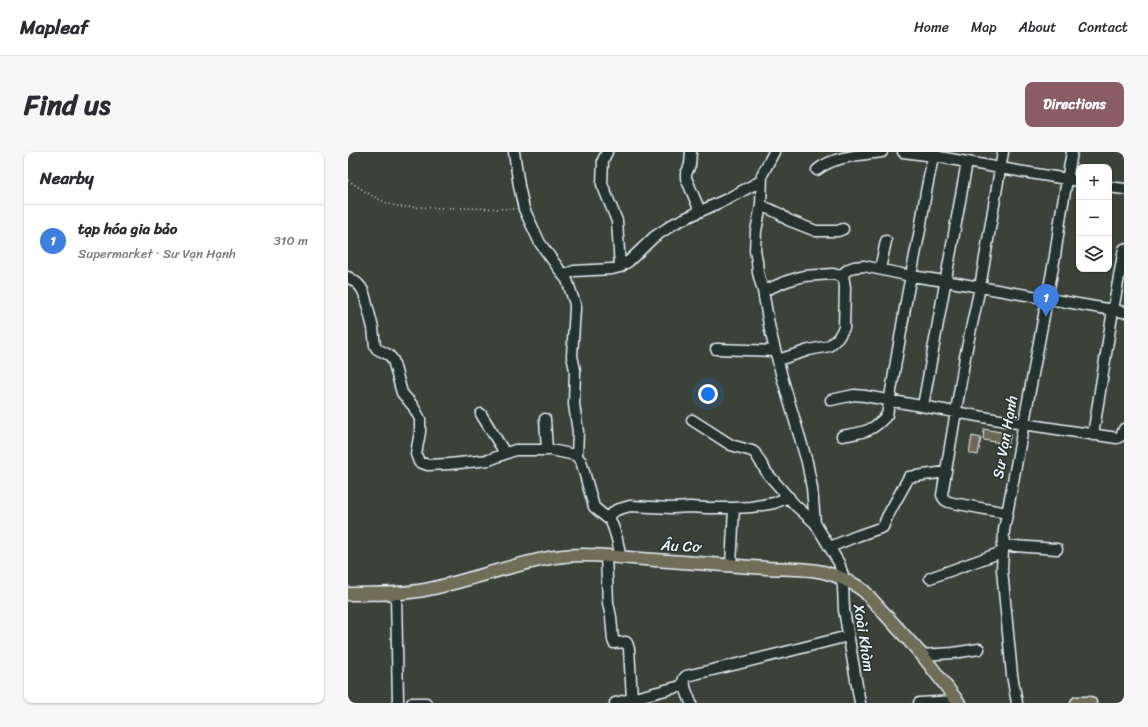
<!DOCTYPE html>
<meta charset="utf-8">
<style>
:root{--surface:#fff;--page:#f7f7f7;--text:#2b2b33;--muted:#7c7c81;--line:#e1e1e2;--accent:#8a5d65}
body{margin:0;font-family:Sriracha,sans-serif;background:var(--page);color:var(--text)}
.controls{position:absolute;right:12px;top:12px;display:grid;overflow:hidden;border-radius:8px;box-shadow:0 1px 3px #0004}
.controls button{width:36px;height:36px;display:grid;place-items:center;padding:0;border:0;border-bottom:1px solid var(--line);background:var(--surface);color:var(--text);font:20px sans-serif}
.you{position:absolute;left:360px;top:242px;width:14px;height:14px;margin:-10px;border:3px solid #fff;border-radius:50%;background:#1a73e8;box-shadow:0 0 0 6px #1a73e833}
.badge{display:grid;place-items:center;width:26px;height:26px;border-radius:50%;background:var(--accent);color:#fff;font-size:13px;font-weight:700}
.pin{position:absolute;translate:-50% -33px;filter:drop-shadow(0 1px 2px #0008)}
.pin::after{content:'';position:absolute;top:21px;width:14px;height:12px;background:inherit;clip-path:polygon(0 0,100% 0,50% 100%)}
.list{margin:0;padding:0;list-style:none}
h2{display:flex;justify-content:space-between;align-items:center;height:52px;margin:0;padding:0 16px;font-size:17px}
h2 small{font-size:13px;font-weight:400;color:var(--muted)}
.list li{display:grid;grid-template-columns:26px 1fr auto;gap:12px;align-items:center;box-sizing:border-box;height:72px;padding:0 16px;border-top:1px solid var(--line)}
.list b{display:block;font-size:15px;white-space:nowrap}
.list p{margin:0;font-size:13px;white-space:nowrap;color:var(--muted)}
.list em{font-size:13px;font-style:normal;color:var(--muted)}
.icon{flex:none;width:22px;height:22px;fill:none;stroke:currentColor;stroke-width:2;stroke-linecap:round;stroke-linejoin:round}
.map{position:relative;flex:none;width:776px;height:551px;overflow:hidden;border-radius:8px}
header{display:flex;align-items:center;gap:24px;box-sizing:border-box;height:56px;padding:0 20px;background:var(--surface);border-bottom:1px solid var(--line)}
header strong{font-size:19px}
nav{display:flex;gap:22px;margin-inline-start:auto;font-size:14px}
.intro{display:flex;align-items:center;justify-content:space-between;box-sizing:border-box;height:96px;padding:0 24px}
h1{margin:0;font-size:28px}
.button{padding:10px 18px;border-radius:8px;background:var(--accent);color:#fff;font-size:14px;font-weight:700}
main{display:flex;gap:24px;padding:0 24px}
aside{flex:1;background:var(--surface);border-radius:8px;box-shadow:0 1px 3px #0004}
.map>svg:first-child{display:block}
</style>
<header>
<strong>Mapleaf</strong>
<nav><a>Home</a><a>Map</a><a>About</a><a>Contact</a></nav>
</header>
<div class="intro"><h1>Find us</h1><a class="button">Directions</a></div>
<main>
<aside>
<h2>Nearby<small></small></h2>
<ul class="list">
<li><span class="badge" style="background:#3f7fe0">1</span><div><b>tạp hóa gia bảo</b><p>Supermarket · Sư Vạn Hạnh</p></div><em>310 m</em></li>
</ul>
</aside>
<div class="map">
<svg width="776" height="551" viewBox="0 0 776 551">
<rect width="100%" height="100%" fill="#3b4339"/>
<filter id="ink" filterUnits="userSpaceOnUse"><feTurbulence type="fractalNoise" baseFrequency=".025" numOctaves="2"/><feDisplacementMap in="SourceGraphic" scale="8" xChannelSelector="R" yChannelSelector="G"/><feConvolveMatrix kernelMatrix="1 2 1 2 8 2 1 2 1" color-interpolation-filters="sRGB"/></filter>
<g filter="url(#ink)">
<!-- building -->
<path fill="#6d6956" stroke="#e8f1f8" d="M636,277L663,282L660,292L635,288Z
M624,284L633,286L630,303L621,301Z"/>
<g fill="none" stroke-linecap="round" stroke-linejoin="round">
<!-- minor casing -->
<g stroke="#e8f1f8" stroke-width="13">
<path id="minor" d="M166,0L171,34L176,57L192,91L219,128L227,152V157L224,204L227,218L226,252L230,280L229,304
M259,0L255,8L254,32L269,69L272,115
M343,0L342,13L338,22V26L352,59
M426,0L414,23L413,53L408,79L407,98L409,109L410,121L415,139L422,178L434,225L459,310L464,336L467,371
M555,0L586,4L652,16L731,29
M655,0L632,135L617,205L594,343C596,349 600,350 605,351L659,361
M469,18C486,4 513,3 534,0
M761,35L776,37
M413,53L432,62L440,68L468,79H490L495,77
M532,117L538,89
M215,123L226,119L264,117L272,115L281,109L306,85L327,71L379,47L413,29
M0,125C7,129 13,133 16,141L25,176L27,194L29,197L41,203L45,208L54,241L65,254L72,267V280L68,302L71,310L80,313L101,312L141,308L167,298H203L227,303L233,309L246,355L259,366L268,358L282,354L324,356L342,355L359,356H386L403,355L426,351L441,345
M415,139L439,129L456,124L485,122L492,124L501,117L506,115L516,114L563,124L597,129L776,160
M368,197L427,199
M430,208L461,198L481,194L490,186L496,176L497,135L495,123
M483,248L506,243L517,244L675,272L769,286L773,284L776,277
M575,254L619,10
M133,262L157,301
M197,267L199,298
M344,268L383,293L404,299L407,301L419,321L447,353L467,371L491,411L496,427
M745,283L765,158L776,97
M494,284C516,280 524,280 539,263L559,144L572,78L578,40L586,0
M261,365C267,378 271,390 272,405
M654,393L709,397
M482,395L509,384L535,375L539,365L561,325L598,320
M258,404L260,451L263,465L265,488L266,491L278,490L279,491L281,497L284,546
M383,413L386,356
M493,425L495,435L496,458L512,551
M582,426L654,400
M48,441L50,551
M574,503L605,501L631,497
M64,551H78
M267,551L337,533
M343,551L335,530L336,526L338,524C392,512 446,498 500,484
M571,551L609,549
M669,551L664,523L654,418L656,378L707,104L713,62L724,0"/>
</g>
<!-- major casing -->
<g stroke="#e8f1f8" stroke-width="15">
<path id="major" d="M0,442C27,441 55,443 81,437C123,428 164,412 207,405C240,400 274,406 307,408C344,411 381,413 418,416C437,417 457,416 475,420C491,424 503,429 516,439L574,503L611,551
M729,551H742"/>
</g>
<!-- path -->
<path stroke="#e8f1f8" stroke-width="1.5" stroke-dasharray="1 3" stroke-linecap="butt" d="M0,28C16,39 33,51 52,55L168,57"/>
<!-- minor -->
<use href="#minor" stroke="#26332d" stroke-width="10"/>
<!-- major -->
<use href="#major" stroke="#716e59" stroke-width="12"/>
</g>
</g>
<g text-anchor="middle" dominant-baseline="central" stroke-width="3" stroke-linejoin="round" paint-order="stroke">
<!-- street labels -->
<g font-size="15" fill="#e8f1f8" stroke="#26332d">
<text transform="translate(657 285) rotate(-80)">Sư Vạn Hạnh</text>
<text transform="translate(333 394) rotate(3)">Âu Cơ</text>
<text transform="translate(516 486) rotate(81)">Xoài Khòm</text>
</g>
</g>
</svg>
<div class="controls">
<button>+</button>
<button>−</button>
<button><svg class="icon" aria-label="layers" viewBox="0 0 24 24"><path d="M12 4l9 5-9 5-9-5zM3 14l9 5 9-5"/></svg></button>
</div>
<div class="you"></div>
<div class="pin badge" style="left:698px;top:165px;background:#3f7fe0">1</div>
</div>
</main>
